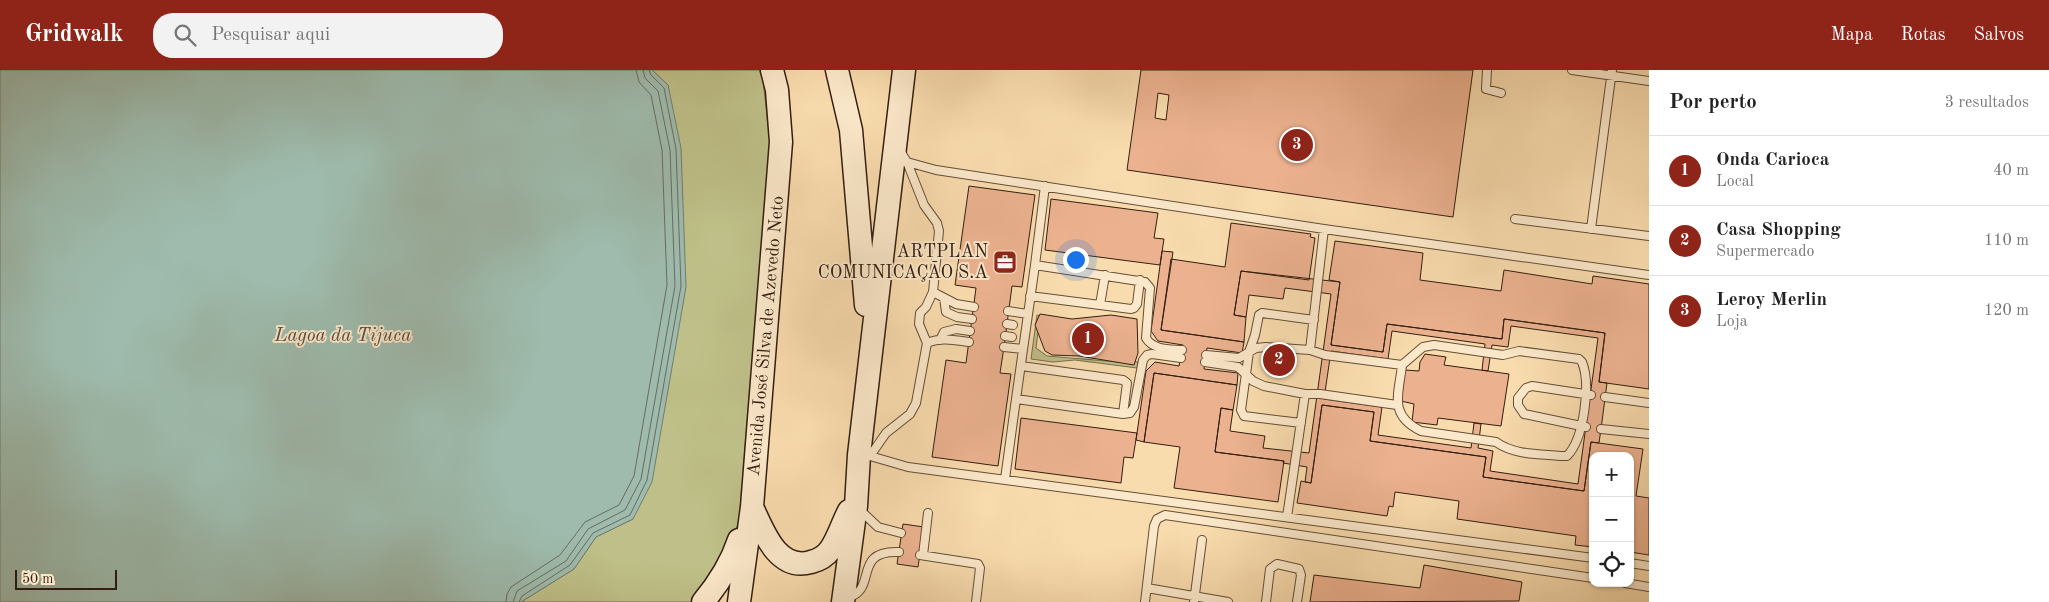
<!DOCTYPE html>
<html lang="pt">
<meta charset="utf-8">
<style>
:root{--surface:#fff;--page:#f2f2f2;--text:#222;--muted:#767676;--line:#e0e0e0;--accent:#8f2418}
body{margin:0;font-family:"Old Standard TT",serif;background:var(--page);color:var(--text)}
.controls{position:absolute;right:15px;bottom:15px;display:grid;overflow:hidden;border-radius:10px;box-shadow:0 1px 4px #0004}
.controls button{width:45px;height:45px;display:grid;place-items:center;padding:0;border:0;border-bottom:1px solid var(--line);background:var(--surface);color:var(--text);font:25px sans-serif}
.scale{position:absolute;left:15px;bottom:12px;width:102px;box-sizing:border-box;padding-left:5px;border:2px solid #331e11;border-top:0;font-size:14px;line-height:18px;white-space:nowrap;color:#331e11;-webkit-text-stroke:4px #fbe8ca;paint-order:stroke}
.you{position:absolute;left:1075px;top:189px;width:18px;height:18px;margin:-12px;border:4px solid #fff;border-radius:50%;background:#1a73e8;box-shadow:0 0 0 8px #1a73e833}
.badge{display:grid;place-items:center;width:32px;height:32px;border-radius:50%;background:var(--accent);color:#fff;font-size:16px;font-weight:700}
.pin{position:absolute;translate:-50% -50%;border:2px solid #fff;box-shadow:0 1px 5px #0006}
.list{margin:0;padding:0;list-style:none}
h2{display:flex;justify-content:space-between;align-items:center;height:65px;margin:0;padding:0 20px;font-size:21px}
h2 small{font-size:16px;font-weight:400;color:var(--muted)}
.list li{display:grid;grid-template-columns:32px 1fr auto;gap:15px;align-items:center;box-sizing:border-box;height:70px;padding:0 20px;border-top:1px solid var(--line)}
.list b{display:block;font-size:19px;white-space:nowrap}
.list p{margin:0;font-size:16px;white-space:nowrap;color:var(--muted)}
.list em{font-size:16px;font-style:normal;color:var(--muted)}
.icon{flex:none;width:28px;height:28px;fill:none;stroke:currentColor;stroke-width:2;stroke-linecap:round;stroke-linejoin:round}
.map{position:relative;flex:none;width:1649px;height:532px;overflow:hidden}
header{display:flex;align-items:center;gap:30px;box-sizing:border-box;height:70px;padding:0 25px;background:var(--accent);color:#fff}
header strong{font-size:24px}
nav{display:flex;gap:28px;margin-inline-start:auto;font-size:18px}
.search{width:350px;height:45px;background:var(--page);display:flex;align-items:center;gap:12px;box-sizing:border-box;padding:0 18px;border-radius:20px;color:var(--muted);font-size:19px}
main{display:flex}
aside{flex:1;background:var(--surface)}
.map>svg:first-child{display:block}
</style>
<header>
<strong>Gridwalk</strong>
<div class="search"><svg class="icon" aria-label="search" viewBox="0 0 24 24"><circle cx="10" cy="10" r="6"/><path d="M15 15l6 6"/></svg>Pesquisar aqui</div>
<nav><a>Mapa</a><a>Rotas</a><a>Salvos</a></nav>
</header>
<main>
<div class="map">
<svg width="1649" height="532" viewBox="0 0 1649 532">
<rect width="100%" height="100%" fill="#f9dcae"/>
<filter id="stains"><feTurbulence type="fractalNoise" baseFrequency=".004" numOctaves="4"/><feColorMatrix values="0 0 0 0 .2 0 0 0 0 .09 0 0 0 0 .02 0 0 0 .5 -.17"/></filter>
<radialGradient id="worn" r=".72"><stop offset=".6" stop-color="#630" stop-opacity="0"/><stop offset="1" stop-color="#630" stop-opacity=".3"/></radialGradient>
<!-- green -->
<path fill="#bfc089" stroke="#796f4d" d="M652,0H759L763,10L770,74L739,452L720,494L695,532H521L574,499L596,467L633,449L668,15Z
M1037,245L1040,246L1036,278L1047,286L1130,293L1131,291L1138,292L1137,298L1075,290L1053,292L1031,289Z"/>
<!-- water -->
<path fill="#9ebbad" stroke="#737c6f" d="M0,0H652L668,15L681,78L686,217L652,412L633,449L596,467L574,499L521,532H0Z"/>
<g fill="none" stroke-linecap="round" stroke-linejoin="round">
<!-- shore -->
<path stroke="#686c5f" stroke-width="1" d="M506,532L507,524L511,517L560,485L585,452L619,435L634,406L667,215L662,80L651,25L639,12L636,0
M513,532L517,521L566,491L588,459L625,440L641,409L675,216L670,80L658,21L645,8L643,0
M519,532L522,526L570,495L593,463L630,445L647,410L681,216L676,79L664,18L651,5L649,0"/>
</g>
<!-- building -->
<path fill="#ecb290" stroke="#331e11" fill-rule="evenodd" d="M1141,0H1473L1453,147L1127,100ZM1158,23L1169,25L1166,50L1155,48Z
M969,116L1035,125L1022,217L1012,216L1004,277L1000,303L1011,304L998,396L932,387L946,290L966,293L976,218L955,215Z
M1051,129L1158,143L1154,168L1164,169L1160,195L1045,180Z
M1231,153L1311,164L1310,167L1315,168L1309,210L1241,201L1234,245L1246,247L1244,272L1161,260L1171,189L1225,197Z
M1335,171L1423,183L1420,210L1501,221L1504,200L1592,214L1593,206L1649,214V319L1599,312L1605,263L1504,249L1502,269L1387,254L1383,282L1331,275L1340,212L1329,210Z
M1162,181L1173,182L1161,260L1244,272L1242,283L1207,278L1204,299L1238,303L1237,315L1154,303L1144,372L1136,370L1146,301L1155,292L1179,296L1183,275L1158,271L1151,261Z
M1241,201L1340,212L1331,275L1383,282L1387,254L1502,269L1504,249L1605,263L1599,312L1607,313L1601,359L1599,373L1591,372L1584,421L1483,407L1486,387L1370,371L1374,342L1322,335L1311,413L1305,412L1307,397L1283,393L1284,391L1215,382L1221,338L1233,340L1230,361L1265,366L1263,378L1309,383L1331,224L1285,218L1283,229L1249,225L1246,247L1234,245ZM1511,256L1598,268L1578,414L1490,401L1493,381L1478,378L1481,354L1474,353L1471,378L1378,365L1382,337L1324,329L1331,281L1388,289L1392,261L1485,274L1482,300L1488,301L1492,275L1508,277Z
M1040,244L1072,249L1111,245L1137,249L1138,283L1134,295L1079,286L1052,285L1045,281L1035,255Z
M1425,284L1446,287L1444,295L1509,304L1501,356L1438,348L1437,355L1412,352L1414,334L1401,331L1405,300L1419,301L1420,292Z
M1154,303L1237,315L1233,340L1221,338L1215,382L1284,391L1278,432L1174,418L1180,377L1144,372Z
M1322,335L1374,342L1370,371L1486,387L1483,407L1584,421L1591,372L1643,379L1636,426L1649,428V485L1630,482V386H1593V477L1575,475L1576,466L1457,449L1459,431L1395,422L1393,437L1389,436L1387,446L1297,433L1301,411L1311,413Z
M1021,348L1137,363L1133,388L1124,387L1121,413L1015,399Z
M903,454L924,457L918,497L897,494Z
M1424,495L1522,512L1519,531L1310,532L1314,505L1420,518Z"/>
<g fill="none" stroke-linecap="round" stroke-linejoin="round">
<!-- lane casing -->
<g stroke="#644e38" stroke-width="10">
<path id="lane" d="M1487,0L1486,19L1501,23
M1572,0L1649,11
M901,82L907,92L936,100L1324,159L1649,205
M1515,149L1649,166
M1591,159L1612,0
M1035,195L1045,116
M933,222L956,234L974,237
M1030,226L1131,239L1134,238L1137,234L1140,210
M944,228L946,242L957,247L972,249
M1100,235L1105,205
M1008,241L1028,244
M1007,254L1013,255
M1005,266L1012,267
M940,270L944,262L956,259L970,261
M927,273C941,267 954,270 969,272
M1434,275L1503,285L1519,281L1579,289L1582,292C1591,314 1584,369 1567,386H1560C1539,384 1514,385 1496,372L1421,361C1388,345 1399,324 1402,295L1423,277Z
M1004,277L1023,279
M1310,280L1324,159
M1206,285L1239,288L1256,278L1266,277L1310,280L1325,285L1402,295
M1181,288L1152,284L1147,285L1143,290L1134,337L1130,343L1123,344L1016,329L1035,195L1145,212L1150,218L1146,268C1153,280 1169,279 1182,280
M1205,292L1238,297L1253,311L1264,316L1305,324H1320L1397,335
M1021,296L1123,310L1127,313L1123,344
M1605,327L1649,333
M1301,353L1244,346L1241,340L1249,282L1255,265L1259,245L1262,243L1314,250
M1586,357L1524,344L1518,335V328L1526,318L1532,316L1591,325
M1601,359L1649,364
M860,385L870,386L908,397L1593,488
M870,386L886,363L910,344L916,333L927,273L919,254L920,243L926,237L933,222L939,161L937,153L924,135L907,92
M1005,409L1016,329
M859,439L878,457L901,463
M1287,447L1305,324
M920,485L978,494L980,498L976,532
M923,485L928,443
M1630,493L1649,496
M1625,513L1649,517
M1147,518L1228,532
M847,528C879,520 851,480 899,482
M1145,532L1154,456L1157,449L1165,445L1593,508
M1194,532L1202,470
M1266,532L1270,499L1277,494L1299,499L1301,505L1297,532"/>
</g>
<!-- secondary casing -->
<g stroke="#331e11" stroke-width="25">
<path id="secondary" d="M837,0L851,60L866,235
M752,437C763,460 777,502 811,492C819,490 825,487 830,480C838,469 842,454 849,441
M703,532C719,513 731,494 739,470
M739,532L752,437L781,72L777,20L772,0
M843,532L856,436L859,385L904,0"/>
</g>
<!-- lane -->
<use href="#lane" stroke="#fbe8ca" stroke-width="8"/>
<!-- secondary -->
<use href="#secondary" stroke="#fbe8ca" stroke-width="22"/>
</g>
<!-- icons -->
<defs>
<g id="office-square" transform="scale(1.25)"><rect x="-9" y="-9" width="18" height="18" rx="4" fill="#8f2418" stroke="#fbe8ca"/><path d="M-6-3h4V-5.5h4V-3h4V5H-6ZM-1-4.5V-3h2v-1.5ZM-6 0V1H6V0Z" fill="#fff"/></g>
</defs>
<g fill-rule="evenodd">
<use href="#office-square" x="1005" y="192"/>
</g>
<g text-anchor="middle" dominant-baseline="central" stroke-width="4" stroke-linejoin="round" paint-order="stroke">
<!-- poi labels -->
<g font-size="18" fill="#331e11" stroke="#fbe8ca" text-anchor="end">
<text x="988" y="182">ARTPLAN<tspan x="988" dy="21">COMUNICAÇÃO S.A</tspan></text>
</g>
<!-- street labels -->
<g font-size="18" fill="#331e11" stroke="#fbe8ca">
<text transform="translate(766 266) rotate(-85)">Avenida José Silva de Azevedo Neto</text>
</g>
<!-- water labels -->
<g font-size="19" font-style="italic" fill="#534d40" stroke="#fbe8ca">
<text x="343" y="266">Lagoa da Tijuca</text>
</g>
</g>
<rect width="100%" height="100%" filter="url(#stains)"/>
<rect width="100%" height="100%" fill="url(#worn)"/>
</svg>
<div class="controls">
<button>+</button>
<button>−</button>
<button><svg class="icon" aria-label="locate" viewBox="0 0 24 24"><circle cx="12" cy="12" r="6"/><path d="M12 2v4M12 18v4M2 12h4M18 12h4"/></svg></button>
</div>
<div class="scale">50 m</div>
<div class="you"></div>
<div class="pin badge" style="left:1088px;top:269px">1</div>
<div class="pin badge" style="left:1279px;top:290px">2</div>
<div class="pin badge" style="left:1297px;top:75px">3</div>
</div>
<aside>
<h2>Por perto<small>3 resultados</small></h2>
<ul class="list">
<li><span class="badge">1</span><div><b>Onda Carioca</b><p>Local</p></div><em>40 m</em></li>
<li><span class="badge">2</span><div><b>Casa Shopping</b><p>Supermercado</p></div><em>110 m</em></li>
<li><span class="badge">3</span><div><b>Leroy Merlin</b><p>Loja</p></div><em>120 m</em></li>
</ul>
</aside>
</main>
